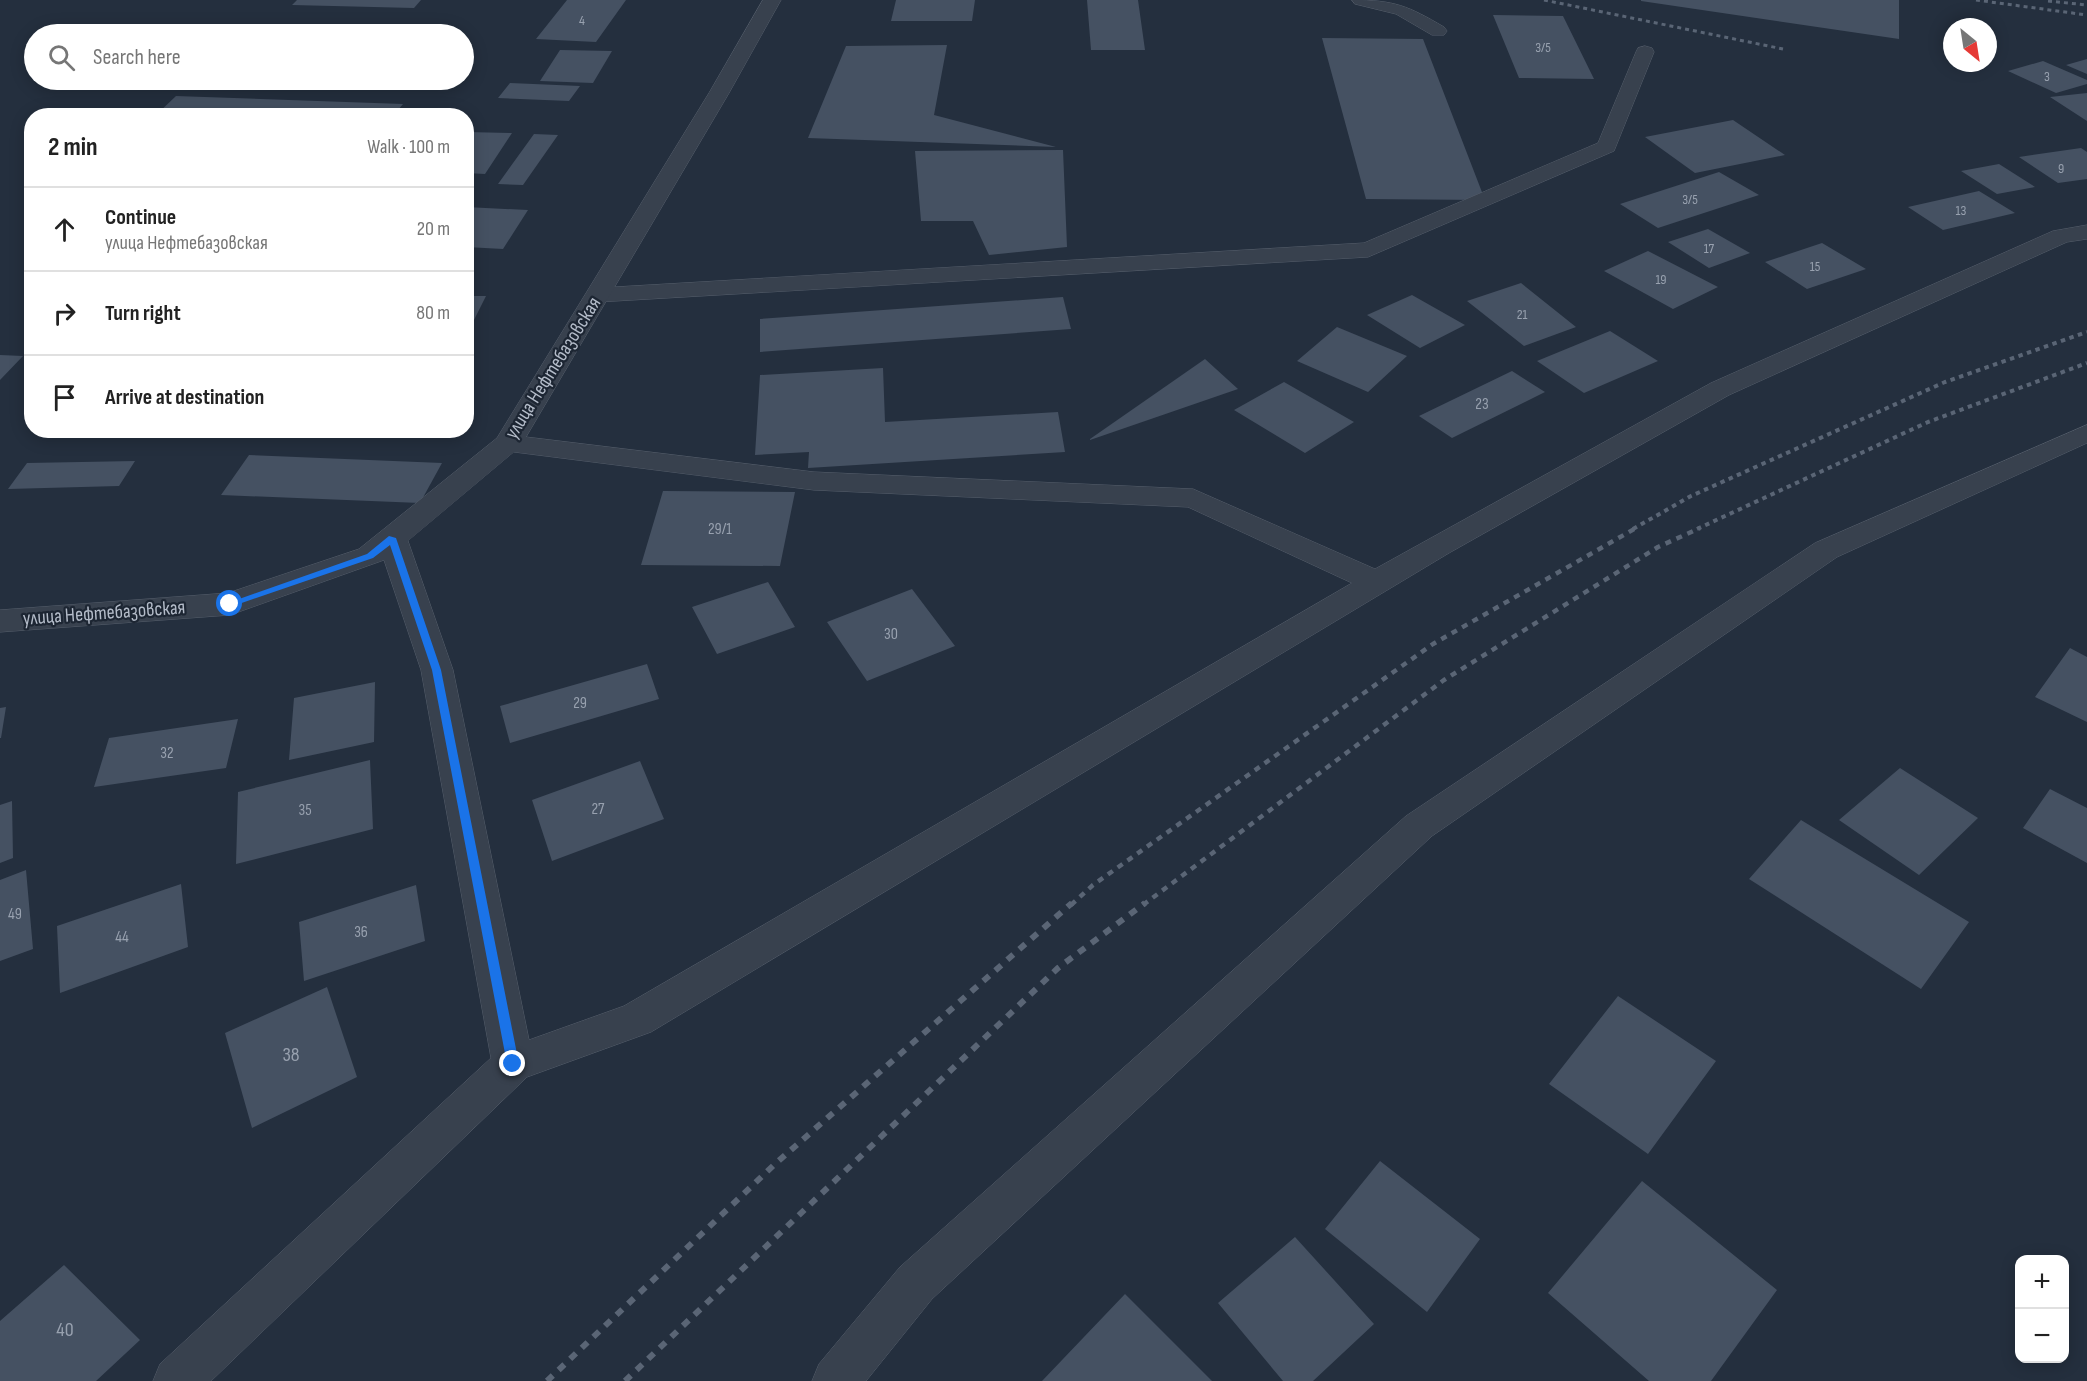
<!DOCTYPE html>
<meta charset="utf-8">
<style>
:root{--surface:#fff;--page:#f6f6f6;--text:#222;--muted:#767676;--line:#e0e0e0}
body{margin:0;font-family:"Sofia Sans Condensed",sans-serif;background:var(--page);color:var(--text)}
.controls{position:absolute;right:18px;bottom:18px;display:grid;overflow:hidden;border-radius:12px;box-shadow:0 3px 15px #0003}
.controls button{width:54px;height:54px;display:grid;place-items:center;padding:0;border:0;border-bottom:2px solid var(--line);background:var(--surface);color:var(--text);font:30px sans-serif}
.compass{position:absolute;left:1943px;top:18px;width:54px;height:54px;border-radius:50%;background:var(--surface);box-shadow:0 3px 15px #0003;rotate:150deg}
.stop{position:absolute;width:18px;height:18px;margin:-14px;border:4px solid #1a73e8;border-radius:50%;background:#fff}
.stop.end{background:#1a73e8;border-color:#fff;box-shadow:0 2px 6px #0008}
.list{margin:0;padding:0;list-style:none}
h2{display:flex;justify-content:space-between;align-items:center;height:78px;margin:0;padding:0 24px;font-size:26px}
h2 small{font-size:20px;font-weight:400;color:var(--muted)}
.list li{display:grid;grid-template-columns:39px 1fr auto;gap:18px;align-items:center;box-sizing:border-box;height:84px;padding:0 24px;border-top:2px solid var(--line)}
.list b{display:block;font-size:22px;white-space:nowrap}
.list p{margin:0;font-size:20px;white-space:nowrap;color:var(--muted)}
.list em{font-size:20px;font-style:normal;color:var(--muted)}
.icon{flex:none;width:33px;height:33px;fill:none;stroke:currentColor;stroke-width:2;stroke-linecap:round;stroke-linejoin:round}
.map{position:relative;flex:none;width:2087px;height:1381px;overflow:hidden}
.search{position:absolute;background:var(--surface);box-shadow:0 3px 15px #0003;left:24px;top:24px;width:450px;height:66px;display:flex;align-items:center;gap:15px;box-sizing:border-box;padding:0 21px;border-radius:33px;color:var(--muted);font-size:22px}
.panel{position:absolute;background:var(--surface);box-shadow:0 3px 15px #0003;left:24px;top:108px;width:450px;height:330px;border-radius:24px}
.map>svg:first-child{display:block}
</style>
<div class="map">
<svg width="2087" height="1381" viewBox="0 0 2087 1381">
<rect width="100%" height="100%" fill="#242f3e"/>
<!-- building -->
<path fill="#455162" d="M297,0H421L414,8L292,5Z
M567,0H626L596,42L536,39Z
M896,0H975L972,21H891Z
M1087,0H1138L1145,50H1091Z
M1641,0H1899V39L1641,1Z
M1493,15L1563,16L1594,79L1519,78Z
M1322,38L1423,39L1485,200L1366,199Z
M947,45L934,115L1056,147L808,138L846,46Z
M560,50L612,51L593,83L540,81Z
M2087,59V74L2066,65Z
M2043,61L2087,80V84L2056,93L2008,71Z
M510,83L580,86L569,101L498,98Z
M2087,93V121L2050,97Z
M176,96L403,104L393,116H155Z
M1733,120L1785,155L1695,173L1645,137Z
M466,132L512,133L485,174L466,173Z
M534,134L558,135L523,185L498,184Z
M2081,148L2087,152V179L2058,183L2019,157Z
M1063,150L1067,247L989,255L973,221H921L915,151Z
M1999,164L2035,187L1997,194L1961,171Z
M1719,172L1759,195L1658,228L1620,204Z
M1979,191L2015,213L1943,230L1908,207Z
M466,207L528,210L503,249L466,247Z
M1708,229L1750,253L1709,268L1668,242Z
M1822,243L1866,269L1807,289L1765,262Z
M1648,251L1718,287L1673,309L1604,271Z
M1521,283L1576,327L1524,346L1467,301Z
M1412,295L1465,325L1420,348L1367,315Z
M466,296H486L474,320H466Z
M1063,297L1071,329L760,352V319Z
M1337,327L1407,356L1368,392L1297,361Z
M1610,331L1658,361L1584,393L1537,361Z
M0,355L23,356L0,380Z
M1205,359L1238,389L1090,440V439Z
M883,368L885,422L1058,412L1065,452L808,468L809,452L755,455L760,375Z
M1512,371L1545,392L1452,438L1419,416Z
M1284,382L1354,422L1305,453L1234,410Z
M249,455L442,463L420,503L221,495Z
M135,461L119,486L8,489L27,463Z
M663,491L795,492L780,566L641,565Z
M768,582L795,627L717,654L692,607Z
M912,589L955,646L867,681L827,622Z
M2070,648L2087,657V722L2035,697Z
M647,664L659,699L510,743L500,706Z
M375,682L374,742L289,760L294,698Z
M6,707L1,738H0V708Z
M238,719L226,768L94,787L109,738Z
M370,760L373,829L236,864L238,792Z
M640,761L664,819L552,861L532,800Z
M1900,768L1978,818L1919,875L1839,820Z
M2050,789L2087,808V863L2023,828Z
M12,801L13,858L0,863V805Z
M1801,820L1969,922L1921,989L1749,879Z
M26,870L33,949L0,961V880Z
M181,884L188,947L60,993L57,926Z
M416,885L425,941L304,981L299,922Z
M327,987L357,1077L252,1128L225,1033Z
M1618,996L1716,1061L1648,1154L1549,1084Z
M1380,1161L1480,1239L1427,1312L1325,1229Z
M1642,1181L1777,1290L1711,1381H1649L1548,1293Z
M1295,1237L1374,1324L1313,1381H1283L1218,1303Z
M64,1265L140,1340L96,1381H0V1321Z
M1125,1294L1212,1381H1042Z"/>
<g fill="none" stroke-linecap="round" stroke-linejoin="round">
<!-- lane casing -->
<g stroke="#565f6c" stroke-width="1">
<path id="lane" d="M1352,0C1395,0 1408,6 1444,27L1447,31L1444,35H1432L1396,14L1355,4Z
M1645,46L1652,48L1654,52L1614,151L1368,257L598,302L590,300L586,295L590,290L598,288L1364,243L1598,143L1636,52L1638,48Z"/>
</g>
<!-- street casing -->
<g stroke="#565f6c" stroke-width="1">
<path id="street" d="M763,0H781L729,93L526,437L814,472L1193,489L1375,569L1711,383L2053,231L2087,225V239L2067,242L1729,395L1449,553L651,1032L527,1077L211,1381H153L160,1364L491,1058L421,670L384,560L230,615L0,632V610L228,593L359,549L497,438L709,93ZM514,452L814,490L1188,507L1352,583L624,1006L529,1040L453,670L408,541Z
M2087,425V443L1837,557L1432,836L932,1299L866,1381H812L819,1364L900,1267L1406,816L1815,543Z"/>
</g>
<!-- lane -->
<use href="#lane" fill="#38414e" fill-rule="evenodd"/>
<!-- street -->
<use href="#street" fill="#38414e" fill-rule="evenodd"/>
<!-- rail-far3 -->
<path stroke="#5a6575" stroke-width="3" stroke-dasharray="4 4" stroke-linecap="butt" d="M1544,0L1783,49
M1976,0L2087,15
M2048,1L2087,5"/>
<!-- rail-far2 -->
<path stroke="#5a6575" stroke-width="4" stroke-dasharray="4.5 4.5" stroke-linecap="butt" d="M1633,529L1691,496L1945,382L2087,332
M1697,529L1928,422L2087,363"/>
<!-- rail-far1 -->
<path stroke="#5a6575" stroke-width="4.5" stroke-dasharray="6 6" stroke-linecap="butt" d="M1071,905L1093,885L1433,644L1636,528
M1143,905L1444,680L1658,547L1700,528"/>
<!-- rail -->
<path stroke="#5a6575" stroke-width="6" stroke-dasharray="8 8" stroke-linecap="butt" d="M547,1381L775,1164L1072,903
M625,1381L1058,968L1145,903"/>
</g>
<!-- route -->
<path fill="#1a73e8" d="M389,536L396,538L441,670L519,1064L513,1069L507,1064L432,670L390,545L373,558L233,606L225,604L367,554Z"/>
<g text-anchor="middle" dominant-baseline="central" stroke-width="4.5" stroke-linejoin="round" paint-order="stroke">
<!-- far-number labels -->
<g font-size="14" fill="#98a1af">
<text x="582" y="20">4</text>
<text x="1543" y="47">3/5</text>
<text x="2047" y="76">3</text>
<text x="2061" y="168">9</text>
<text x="1690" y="199">3/5</text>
<text x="1961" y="210">13</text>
<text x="1709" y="248">17</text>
<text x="1815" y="266">15</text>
<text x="1661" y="279">19</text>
<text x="1522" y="314">21</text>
</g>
<!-- number labels -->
<g font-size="16" fill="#98a1af">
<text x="1482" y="404">23</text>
<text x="720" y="529">29/1</text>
<text x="891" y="634">30</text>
<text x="580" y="703">29</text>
<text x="167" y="753">32</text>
<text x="598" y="809">27</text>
<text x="305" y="810">35</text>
<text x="15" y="914">49</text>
<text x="361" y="932">36</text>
<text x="122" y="937">44</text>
</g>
<!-- street labels -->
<g font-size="20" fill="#b4bcc9" stroke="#1d2633">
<text transform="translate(553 368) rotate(-58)">улица Нефтебазовская</text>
<text transform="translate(104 613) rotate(-4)">улица Нефтебазовская</text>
</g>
<!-- near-number labels -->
<g font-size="20" fill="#98a1af">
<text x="291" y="1055">38</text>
<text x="65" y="1330">40</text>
</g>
</g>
</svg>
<div class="controls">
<button>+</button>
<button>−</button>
</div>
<svg class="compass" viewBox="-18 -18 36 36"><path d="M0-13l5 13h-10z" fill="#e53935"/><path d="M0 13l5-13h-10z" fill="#767676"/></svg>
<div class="stop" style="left:230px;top:604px"></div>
<div class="stop end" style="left:513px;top:1064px"></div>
<div class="search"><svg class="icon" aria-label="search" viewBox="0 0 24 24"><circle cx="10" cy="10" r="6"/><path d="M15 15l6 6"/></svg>Search here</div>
<section class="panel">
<h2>2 min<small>Walk · 100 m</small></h2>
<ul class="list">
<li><svg class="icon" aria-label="ahead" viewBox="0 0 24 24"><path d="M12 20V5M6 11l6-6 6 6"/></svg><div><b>Continue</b><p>улица Нефтебазовская</p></div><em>20 m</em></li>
<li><svg class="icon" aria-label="right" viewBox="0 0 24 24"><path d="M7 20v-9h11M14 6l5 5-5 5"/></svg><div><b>Turn right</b></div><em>80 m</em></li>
<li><svg class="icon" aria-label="arrive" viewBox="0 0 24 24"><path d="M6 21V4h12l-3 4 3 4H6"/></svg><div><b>Arrive at destination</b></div></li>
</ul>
</section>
</div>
